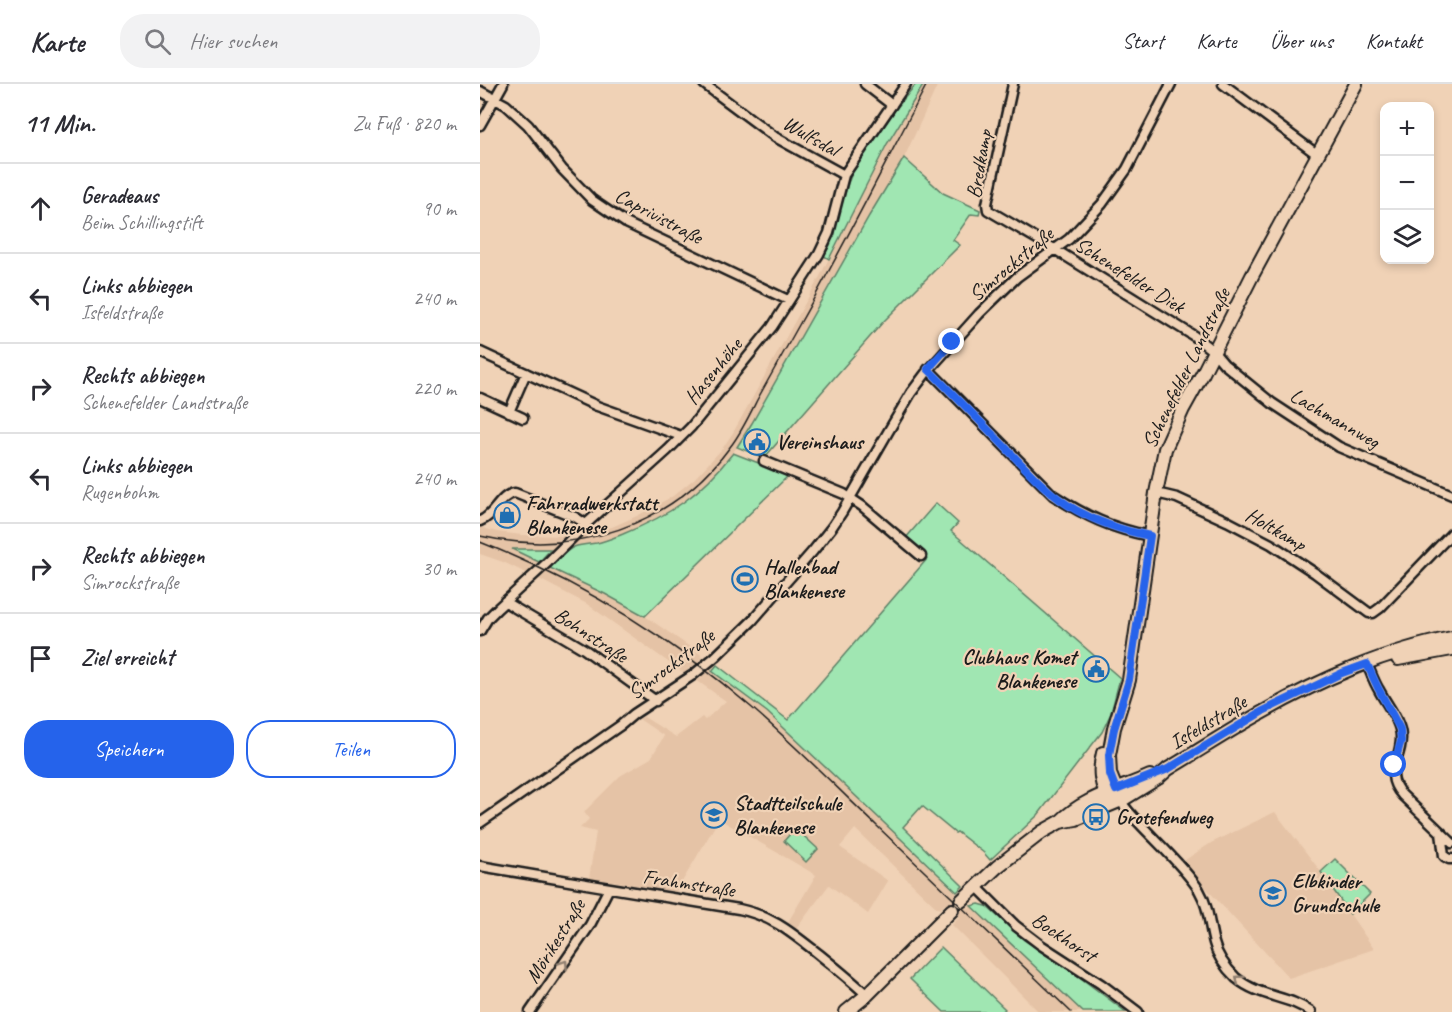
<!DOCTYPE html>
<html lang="de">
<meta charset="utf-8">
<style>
:root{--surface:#fff;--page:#f2f2f3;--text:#2b2b33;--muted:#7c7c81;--line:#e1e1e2;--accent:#2563eb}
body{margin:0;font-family:Caveat,sans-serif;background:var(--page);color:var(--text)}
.controls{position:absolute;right:18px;top:18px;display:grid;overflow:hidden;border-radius:12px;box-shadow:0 3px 9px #0003}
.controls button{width:54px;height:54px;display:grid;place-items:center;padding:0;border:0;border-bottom:2px solid var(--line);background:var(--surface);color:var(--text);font:30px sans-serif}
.stop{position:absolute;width:18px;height:18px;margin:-14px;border:4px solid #2563eb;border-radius:50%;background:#fff}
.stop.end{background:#2563eb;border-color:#fff;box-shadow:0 2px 6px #0008}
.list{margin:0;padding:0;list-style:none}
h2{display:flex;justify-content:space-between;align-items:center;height:78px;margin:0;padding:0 24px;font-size:26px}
h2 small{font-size:20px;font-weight:400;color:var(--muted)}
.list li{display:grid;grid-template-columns:39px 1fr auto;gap:18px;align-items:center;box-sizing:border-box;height:90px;padding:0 24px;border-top:2px solid var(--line)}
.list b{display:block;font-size:22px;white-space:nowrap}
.list p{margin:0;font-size:20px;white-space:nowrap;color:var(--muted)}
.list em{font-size:20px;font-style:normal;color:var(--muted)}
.actions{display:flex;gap:12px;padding:18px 24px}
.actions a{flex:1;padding:14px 0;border:2px solid var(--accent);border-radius:24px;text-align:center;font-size:21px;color:var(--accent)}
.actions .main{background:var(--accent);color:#fff}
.icon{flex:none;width:33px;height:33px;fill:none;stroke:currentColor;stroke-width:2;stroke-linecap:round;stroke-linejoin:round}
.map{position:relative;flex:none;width:972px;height:928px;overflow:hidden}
header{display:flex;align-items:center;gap:36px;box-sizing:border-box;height:84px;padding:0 30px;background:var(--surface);border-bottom:2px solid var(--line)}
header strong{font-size:28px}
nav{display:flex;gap:33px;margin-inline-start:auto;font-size:21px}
.search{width:420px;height:54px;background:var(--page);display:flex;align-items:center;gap:15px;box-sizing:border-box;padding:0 21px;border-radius:24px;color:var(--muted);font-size:22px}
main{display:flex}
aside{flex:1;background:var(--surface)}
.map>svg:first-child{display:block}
</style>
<header>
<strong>Karte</strong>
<div class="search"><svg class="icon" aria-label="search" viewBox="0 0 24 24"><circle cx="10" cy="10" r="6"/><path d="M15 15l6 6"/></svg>Hier suchen</div>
<nav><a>Start</a><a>Karte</a><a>Über uns</a><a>Kontakt</a></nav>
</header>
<main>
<aside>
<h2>11 Min.<small>Zu Fuß · 820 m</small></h2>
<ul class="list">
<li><svg class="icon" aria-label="ahead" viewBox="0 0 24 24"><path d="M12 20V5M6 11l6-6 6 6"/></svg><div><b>Geradeaus</b><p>Beim Schillingstift</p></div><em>90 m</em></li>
<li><svg class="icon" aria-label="left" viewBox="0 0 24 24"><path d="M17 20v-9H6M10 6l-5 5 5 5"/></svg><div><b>Links abbiegen</b><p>Isfeldstraße</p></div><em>240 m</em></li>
<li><svg class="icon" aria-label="right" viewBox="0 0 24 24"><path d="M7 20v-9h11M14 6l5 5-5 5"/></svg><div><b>Rechts abbiegen</b><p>Schenefelder Landstraße</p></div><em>220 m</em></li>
<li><svg class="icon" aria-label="left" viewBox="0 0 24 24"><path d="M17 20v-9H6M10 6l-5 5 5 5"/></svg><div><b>Links abbiegen</b><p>Rugenbohm</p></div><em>240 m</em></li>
<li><svg class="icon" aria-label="right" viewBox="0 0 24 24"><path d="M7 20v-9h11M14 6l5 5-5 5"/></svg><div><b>Rechts abbiegen</b><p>Simrockstraße</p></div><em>30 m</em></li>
<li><svg class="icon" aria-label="arrive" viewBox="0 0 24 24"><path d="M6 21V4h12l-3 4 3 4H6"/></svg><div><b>Ziel erreicht</b></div></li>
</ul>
<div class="actions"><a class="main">Speichern</a><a>Teilen</a></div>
</aside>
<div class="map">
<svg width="972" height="928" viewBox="0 0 972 928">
<rect width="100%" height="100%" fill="#f0d2b6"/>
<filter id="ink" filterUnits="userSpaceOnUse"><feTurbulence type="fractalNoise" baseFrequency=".0167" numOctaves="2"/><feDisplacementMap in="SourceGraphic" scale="12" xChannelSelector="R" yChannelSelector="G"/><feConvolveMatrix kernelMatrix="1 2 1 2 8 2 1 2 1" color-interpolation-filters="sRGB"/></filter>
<g filter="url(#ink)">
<!-- built -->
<path fill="#e5c3a6" d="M444,0H458L424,74L389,132L272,339L257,363L240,385L221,405L196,424L172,438L141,451L120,458L94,463L71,465L34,466L125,510L165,532L223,572L219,577L287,628L477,808L475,811L488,824L491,822L603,928H559L472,841L479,833L465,820L460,825L457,824L375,745L360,763L408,797L388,830L349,801L316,845L308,838L336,791L239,735L196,808L132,797L109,795L116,748L100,744L109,735L104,728L140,692L171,674L184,652L159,635L164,633L196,653L222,633L225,636L246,617L216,596L222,594L209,584L205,590L107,520L59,495L23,478L0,470V443L17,448L42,451L85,452L105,450L132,443L157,432L193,412L215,394L242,365L254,347L339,194L407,60Z
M795,728L841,788L894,865L809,894L702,778L731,759Z"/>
<!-- green -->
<path fill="#a0e6b2" stroke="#5e8167" stroke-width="1.5" d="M436,0H444L407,60L349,175L344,172L350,161L368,99L373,87L415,26Z
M424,74L463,109L500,126L499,131L491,130L473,156L480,161L403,238L284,374L257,363L272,339L389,132Z
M253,369L309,391L165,532L125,510L70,484C75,478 87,466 94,463C101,460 110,460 117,459C126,457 135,453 143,450C192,430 220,411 253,369Z
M456,419L478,439L471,447L640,594L631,629L622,648L558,731L510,776L504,769L477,748L475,749L442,722L423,743L483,802L477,808L287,628L232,587L237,581L308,636L447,475L425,455Z
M32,465H71L59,478Z
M315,744L338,765L326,778L304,757Z
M855,775L890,810L870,830L841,788Z
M499,820L506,822L544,856L598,892L646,928H603L491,822Z
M461,863L525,925L522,928H464L430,895Z"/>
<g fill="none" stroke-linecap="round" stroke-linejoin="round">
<!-- street casing -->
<g stroke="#1c1c1c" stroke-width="13">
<path id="street" d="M224,0L295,53L364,91
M385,0L412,21
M533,0L507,120L508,126L576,166L714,252L733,267L744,280L792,319L859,363L972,411
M743,0L838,71
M0,7L26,21L48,41L82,85L112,116L146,139L308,216
M0,41L23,0
M0,268L117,322L201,352
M448,285L573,411C605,432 633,445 670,452
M0,314L43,334
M29,328L46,289
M284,377L364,410L382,422L441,472
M676,409L697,414L747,437L791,460L835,489L889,529H893L900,524L972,449
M0,437C15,432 19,411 35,409L95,433L106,440
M25,517L30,521L104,565L176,617
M0,547L8,534L18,524L68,478L106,440L188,366L211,343L292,243L339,170L349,149L364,91L426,0
M887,580C891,589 894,598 899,606C906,620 921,637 921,653C922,677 902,688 922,711L972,759
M641,717C646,726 653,733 661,741C679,760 706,785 719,806C729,823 729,841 734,859C737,872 747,885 756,894C780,914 808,911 831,928
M0,739L141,641L154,630L213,591L235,573L272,537L333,467L352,443L362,428L408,348L431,309L446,289L499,230L537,193L589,155L622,120L647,85L691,0
M961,749L964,772L969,775H972
M0,782C86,797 173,811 259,825C293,832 313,850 340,871C356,884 372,897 387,911
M496,802L536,842L561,861L621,900L658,928
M50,928L110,841L129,804"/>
</g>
<!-- secondary casing -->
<g stroke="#1c1c1c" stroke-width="16">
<path id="secondary" d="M918,575L972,565
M623,669C619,684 619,703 631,714
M641,717L630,690L629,671L634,644L649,596L676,409L685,365L703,325L723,289L772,192L876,0
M580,738C604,713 639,706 670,692
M481,817L517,783L562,748L580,738L596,735L644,715L678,694L688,685C720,666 750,646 783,628C839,596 908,566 972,554
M366,928L387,911L472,826"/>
</g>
<!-- street -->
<use href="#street" stroke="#f0d2b6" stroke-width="8"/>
<!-- secondary -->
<use href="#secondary" stroke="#f0d2b6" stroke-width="12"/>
<!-- tram -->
<path stroke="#1c1c1c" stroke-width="1.5" d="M0,452C95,474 192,442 250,363C261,349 269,332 277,316C291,291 305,266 319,241C364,162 405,80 447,0
M0,458C99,497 191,554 271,623C315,661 355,702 397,742C462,804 526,866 591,928"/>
</g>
<!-- one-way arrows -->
<defs><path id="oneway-chevron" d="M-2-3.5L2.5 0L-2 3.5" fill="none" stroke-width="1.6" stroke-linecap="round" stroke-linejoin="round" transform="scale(1.5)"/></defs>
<g stroke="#918071">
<use href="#oneway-chevron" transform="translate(84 880) rotate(-56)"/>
<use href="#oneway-chevron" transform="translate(759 895) rotate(-140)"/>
</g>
</g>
<g fill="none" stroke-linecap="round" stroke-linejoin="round" filter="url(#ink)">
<!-- route -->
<path stroke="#2563eb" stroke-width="8" d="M472,258L448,285C475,312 501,338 527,365C548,387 569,411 596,426C619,439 644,447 670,452L649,596L634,645L629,671L630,690L636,706L688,685L783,627L862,589L887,580L898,604L920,645L921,657L914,681"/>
</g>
<!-- icons -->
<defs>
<g id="civic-ring" transform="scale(1.35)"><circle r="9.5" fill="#f0d2b6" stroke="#1f6fb2" stroke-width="1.5"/><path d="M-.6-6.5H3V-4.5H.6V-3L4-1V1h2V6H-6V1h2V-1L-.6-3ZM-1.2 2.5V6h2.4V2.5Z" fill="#1f6fb2"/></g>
<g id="shop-ring" transform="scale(1.35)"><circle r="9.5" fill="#f0d2b6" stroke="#1f6fb2" stroke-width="1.5"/><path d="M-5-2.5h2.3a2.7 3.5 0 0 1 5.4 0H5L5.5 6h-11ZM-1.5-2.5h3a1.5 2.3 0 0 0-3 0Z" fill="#1f6fb2"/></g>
<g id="stadium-ring" transform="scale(1.35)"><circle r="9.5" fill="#f0d2b6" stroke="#1f6fb2" stroke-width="1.5"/><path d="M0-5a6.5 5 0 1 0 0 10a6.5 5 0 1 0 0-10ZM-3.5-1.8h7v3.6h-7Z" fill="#1f6fb2"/></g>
<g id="school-ring" transform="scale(1.35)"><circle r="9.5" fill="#f0d2b6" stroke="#1f6fb2" stroke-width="1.5"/><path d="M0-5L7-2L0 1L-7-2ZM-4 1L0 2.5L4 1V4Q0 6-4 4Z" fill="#1f6fb2"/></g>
<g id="bus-ring" transform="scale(1.35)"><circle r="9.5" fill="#f0d2b6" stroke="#1f6fb2" stroke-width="1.5"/><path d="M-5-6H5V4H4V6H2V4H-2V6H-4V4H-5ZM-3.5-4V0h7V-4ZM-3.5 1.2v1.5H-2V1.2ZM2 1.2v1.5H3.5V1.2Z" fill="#1f6fb2"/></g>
</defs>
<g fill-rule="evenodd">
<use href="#civic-ring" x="277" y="358"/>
<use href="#shop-ring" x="27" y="431"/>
<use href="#stadium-ring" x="265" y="495"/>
<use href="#civic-ring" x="616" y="585"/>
<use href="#school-ring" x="234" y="731"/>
<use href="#bus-ring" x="616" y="733"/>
<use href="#school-ring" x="793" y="809"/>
</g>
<g text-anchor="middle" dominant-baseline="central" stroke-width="4.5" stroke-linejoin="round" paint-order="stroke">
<!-- street labels -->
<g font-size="21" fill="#1c1c1c" stroke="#f0d2b6">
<text transform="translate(331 52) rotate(30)">Wulfsdal</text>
<text transform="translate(499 80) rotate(-80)">Bredkamp</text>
<text transform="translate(179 132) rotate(28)">Caprivistraße</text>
<text transform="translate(531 180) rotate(-40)">Simrockstraße</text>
<text transform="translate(650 191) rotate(32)">Schenefelder Diek</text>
<text transform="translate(706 284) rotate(-64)">Schenefelder Landstraße</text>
<text transform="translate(233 287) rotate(-51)">Hasenhöhe</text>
<text transform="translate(855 334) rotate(30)">Lachmannweg</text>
<text transform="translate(796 445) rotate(30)">Holtkamp</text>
<text transform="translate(111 551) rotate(33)">Bohnstraße</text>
<text transform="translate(191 580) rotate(-37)">Simrockstraße</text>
<text transform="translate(728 638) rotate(-31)">Isfeldstraße</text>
<text transform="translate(209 799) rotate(9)">Frahmstraße</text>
<text transform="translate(584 853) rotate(34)">Bockhorst</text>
<text transform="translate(75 857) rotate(-58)">Mörikestraße</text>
</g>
<!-- poi labels -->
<g font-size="21" font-weight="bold" fill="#1c1c1c" stroke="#f0d2b6" text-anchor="start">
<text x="296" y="358">Vereinshaus</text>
<text x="46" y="419">Fahrradwerkstatt<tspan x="46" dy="24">Blankenese</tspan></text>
<text x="284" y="483">Hallenbad<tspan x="284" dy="24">Blankenese</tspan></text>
<text x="596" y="573" text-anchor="end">Clubhaus Komet<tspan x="596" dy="24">Blankenese</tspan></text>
<text x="254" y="719">Stadtteilschule<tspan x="254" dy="24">Blankenese</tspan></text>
<text x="636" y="733">Grotefendweg</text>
<text x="812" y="797">Elbkinder<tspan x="812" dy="24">Grundschule</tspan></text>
</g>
</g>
</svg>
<div class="controls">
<button>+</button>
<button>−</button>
<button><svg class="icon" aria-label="layers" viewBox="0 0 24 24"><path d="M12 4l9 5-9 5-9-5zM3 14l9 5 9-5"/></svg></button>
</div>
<div class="stop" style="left:914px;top:681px"></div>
<div class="stop end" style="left:472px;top:258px"></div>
</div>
</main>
